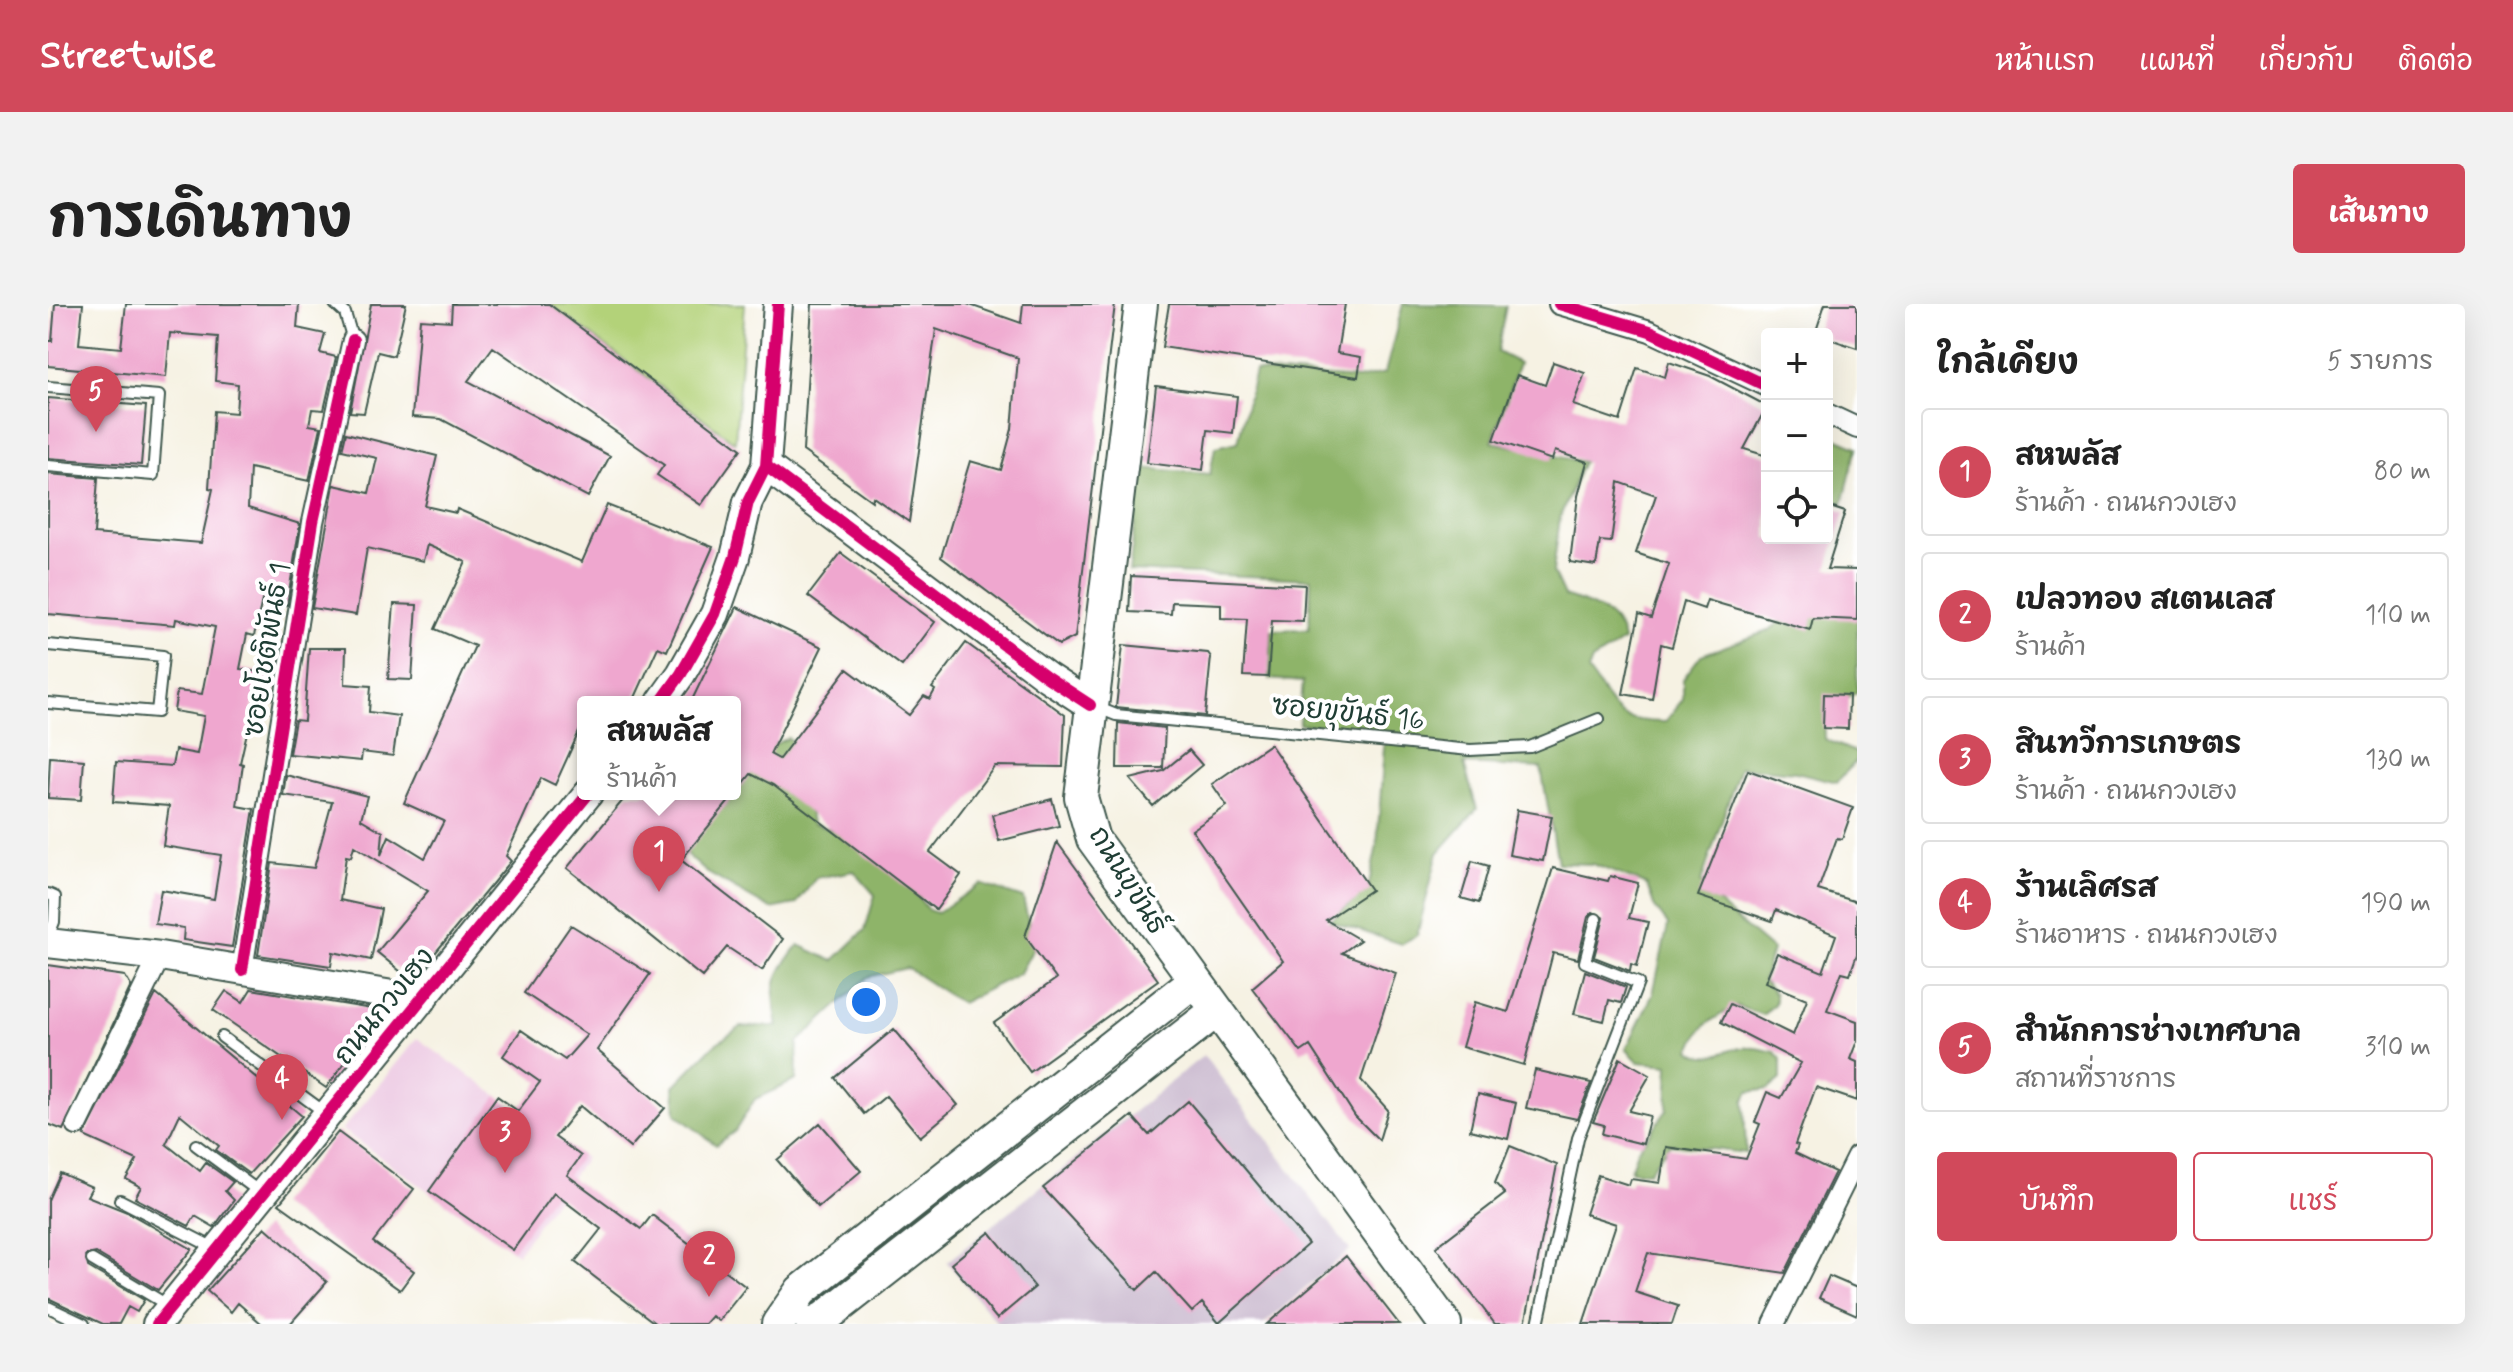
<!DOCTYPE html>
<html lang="th">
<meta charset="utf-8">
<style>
:root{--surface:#fff;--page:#f2f2f2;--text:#222;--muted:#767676;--line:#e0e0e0;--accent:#d1495b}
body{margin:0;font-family:Mynerve,"Playpen Sans Thai",sans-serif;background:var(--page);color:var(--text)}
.controls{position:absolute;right:24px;top:24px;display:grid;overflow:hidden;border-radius:8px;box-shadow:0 8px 32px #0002}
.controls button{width:72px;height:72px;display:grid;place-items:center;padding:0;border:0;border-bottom:2px solid var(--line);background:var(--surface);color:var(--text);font:40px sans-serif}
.you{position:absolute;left:818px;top:698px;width:28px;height:28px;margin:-20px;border:6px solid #fff;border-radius:50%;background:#1a73e8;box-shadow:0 0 0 12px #1a73e833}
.badge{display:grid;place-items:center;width:52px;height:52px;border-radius:50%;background:var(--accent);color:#fff;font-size:26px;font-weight:700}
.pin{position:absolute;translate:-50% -66px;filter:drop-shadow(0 2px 4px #0008)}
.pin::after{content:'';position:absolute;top:42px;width:28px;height:24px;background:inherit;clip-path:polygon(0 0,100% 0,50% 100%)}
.popup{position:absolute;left:529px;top:392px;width:164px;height:104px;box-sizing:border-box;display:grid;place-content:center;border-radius:8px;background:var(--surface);filter:drop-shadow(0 2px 6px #0005);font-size:26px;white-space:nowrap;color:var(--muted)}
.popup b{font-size:30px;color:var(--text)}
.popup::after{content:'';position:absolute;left:50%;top:100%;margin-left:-16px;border:16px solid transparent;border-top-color:var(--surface)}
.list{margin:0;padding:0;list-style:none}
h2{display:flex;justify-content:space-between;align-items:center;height:104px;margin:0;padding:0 32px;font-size:34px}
h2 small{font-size:26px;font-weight:400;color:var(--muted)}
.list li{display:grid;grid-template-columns:52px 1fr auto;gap:24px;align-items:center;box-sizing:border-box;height:128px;margin:0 16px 16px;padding:0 16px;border:2px solid var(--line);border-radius:8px}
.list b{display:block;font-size:30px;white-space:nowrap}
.list p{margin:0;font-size:26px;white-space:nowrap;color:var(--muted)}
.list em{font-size:26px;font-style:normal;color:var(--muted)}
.actions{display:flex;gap:16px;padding:24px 32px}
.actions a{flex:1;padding:18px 0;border:2px solid var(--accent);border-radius:8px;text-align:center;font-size:28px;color:var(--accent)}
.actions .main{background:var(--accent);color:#fff}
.icon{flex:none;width:44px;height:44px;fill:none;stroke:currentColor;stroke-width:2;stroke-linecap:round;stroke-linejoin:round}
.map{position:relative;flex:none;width:1809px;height:1020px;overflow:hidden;border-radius:8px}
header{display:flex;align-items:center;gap:48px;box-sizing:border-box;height:112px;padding:0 40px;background:var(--accent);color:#fff}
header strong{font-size:38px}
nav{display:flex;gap:44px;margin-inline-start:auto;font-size:28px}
.intro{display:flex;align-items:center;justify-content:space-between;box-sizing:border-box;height:192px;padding:0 48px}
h1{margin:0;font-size:56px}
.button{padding:20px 36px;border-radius:8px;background:var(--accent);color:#fff;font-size:28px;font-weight:700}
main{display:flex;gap:48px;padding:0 48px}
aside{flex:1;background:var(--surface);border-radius:8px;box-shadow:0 8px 32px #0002}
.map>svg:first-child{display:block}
</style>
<header>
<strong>Streetwise</strong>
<nav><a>หน้าแรก</a><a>แผนที่</a><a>เกี่ยวกับ</a><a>ติดต่อ</a></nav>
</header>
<div class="intro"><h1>การเดินทาง</h1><a class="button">เส้นทาง</a></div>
<main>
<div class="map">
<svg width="1809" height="1020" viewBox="0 0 1809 1020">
<rect width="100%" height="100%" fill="#fff"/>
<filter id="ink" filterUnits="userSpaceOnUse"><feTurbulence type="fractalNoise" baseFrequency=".0125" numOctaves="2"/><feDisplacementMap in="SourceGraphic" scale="16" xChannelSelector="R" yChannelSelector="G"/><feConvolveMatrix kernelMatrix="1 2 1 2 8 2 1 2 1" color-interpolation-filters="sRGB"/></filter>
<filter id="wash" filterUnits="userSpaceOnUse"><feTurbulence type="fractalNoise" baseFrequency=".006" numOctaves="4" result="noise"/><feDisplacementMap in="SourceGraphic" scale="32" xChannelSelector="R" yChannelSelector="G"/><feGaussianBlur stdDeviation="1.8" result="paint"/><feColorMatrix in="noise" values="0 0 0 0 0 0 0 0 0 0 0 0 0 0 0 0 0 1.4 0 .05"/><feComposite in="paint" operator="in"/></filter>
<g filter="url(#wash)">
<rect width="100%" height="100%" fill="#f6f2e3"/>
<!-- built -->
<path fill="#efd0e6" d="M369,734L537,854L469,950L294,826Z"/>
<!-- industrial -->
<path fill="#cdbed2" d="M1156,751L1302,946L1216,1020H950L899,958Z"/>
<!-- green -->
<path fill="#b3d279" stroke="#698856" stroke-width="2" d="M501,0H697L687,138Z"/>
<!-- forest -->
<path fill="#8eb469" stroke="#56784e" stroke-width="2" d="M1355,0L1458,2L1449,48L1471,59L1444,138L1535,158L1512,213L1505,268L1516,292C1542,301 1570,307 1575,337L1544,357L1540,367C1571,407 1561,417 1617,418L1635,395V375L1653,351L1720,327L1740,312L1809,308V388L1776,408L1777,435L1809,449V456L1789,478L1748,468L1692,463L1653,578L1676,605L1724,646L1715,677L1727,690V699L1715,711L1689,702C1664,716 1653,718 1643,746C1660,760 1675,746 1693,744C1704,742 1717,746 1727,748L1733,755V775L1721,785L1701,788L1696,797L1698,849L1622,840L1600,868L1582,866L1589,847L1619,806L1621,761L1591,758L1578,745L1605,690L1620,621L1606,602L1599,581L1545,560L1510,559L1493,464L1416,460L1429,505L1390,549L1369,631L1353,640L1282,617L1320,585L1329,541L1337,429L1251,420L1255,378L1222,375L1224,326L1261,325L1263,275L1081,267L1094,164L1162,170L1167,143L1190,138L1207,67L1310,75L1337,69Z
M1779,130L1809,143L1795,199L1779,195Z
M740,434L765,453L754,488L765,520L830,540L880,606L889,609L933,580L975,594L986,643L972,669L913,699L859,664L820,673L750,738L748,776L707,795L687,827L668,841L628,810L626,782L666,741L693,723L730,722C722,683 726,670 751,641L785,657L817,626L827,591L806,567L768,574L748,600L723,605L658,568L636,548L687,490L720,443Z"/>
<g id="blocks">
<!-- building -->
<path fill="#efa7cf" d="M7,0H35L31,40L73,44L78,0H251L249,24L277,30L272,49L288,53L276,106L264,105L261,121L273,123L261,177L202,164L200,204L252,220L239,301L214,296L206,332L199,330L192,365L222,370L218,394L207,393L192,459L195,460L189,502L206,505L184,643L135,636L136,624L107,620L113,586L166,595L173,551L115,542L121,502L65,498L68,458L124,462L127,446L149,450L156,412L126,407L129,387L154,390L167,323L128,315L127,321L0,310V170L50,174L46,230L153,239L165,185L161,184L166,107L188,109L190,80L167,77L170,33L122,29L118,73L0,62V37H4Z
M323,0H358L346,52L330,48L316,109L302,108Z
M404,0H501L693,145L653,201L609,171L616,161L445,43L420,77L562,152L540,193L393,115L364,113L372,15L403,17Z
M764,0H919L973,19L975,0H1067L1027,333L1011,341L893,253L922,157L953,166L964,125L970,54L888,25L861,218L825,193L824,197L755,147Z
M1121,0H1297L1289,49L1313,53L1310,73L1114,43Z
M1777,0H1809V44L1779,34V30H1767Z
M1505,58L1537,69L1525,101L1572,117L1589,64L1617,73L1621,58L1662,72L1719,102L1696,145L1719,152V234H1779V202L1797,208L1779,265L1809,266V316L1765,314L1762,326L1659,296L1656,305L1636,298L1624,343L1613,340L1604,395L1575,390L1591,310L1603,314L1621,260L1588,249L1608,191L1571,178L1563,238L1552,237L1548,262L1522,258L1530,192L1539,158L1507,147L1504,156L1446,136L1469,71L1497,81Z
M1108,82L1189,92L1185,129L1160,126L1155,166L1099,159Z
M0,94L98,102L93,161L0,154Z
M298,129L389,152L377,202L408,209L409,205L534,258L559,201L665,243L619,347L610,343L585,398H535V419L507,481L493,474L458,552L463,557L364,677L329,648L380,587L306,542L303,553L298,552L292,596L333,605L323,656L285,648L283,662L210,651L224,559L266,564L284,498L235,491L238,471L319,492L313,515L335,528L333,551L341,532L377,554L396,517L356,499L427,342L387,325L418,258L379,241L375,257L319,244L308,311L264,304L286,181L321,189L329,154L294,146Z
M793,249L887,318L854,362L760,292Z
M1083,272L1257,281L1255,317L1224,316L1220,373L1195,372L1199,315L1173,314V300L1124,298L1123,310L1081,308Z
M346,300L369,301L364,376L340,375Z
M689,303L774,343L722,450L731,455L799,365L861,411L876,392L882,395L887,386L884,384L918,339L1017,411L1015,463L947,462L882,548L913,571L888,606L725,481L703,470L687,490V398H643Z
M1075,341L1160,349L1163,353L1157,412L1068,403Z
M261,344H298L297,380L323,382L321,408L351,412L345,452L314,448L313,457L241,450L247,416L256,417Z
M1776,390L1801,391L1800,425L1775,424Z
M1070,419L1117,424L1115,464H1069Z
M1222,440L1323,586L1278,616L1312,636L1294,649L1348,669L1313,776L1340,806L1331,836L1307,812L1262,742L1253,748L1204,684L1235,657L1144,526L1179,502L1164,480Z
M1141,446L1154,461L1105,502L1082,475L1115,467Z
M2,453L36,456L33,496L0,494Z
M1700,466L1805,504L1794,535L1789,534L1770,586L1809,598V650L1802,670L1794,668L1779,706L1809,717V737L1802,755L1809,758V797L1768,783L1747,840L1750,841L1747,849L1787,868L1737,969L1600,949L1587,988L1630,1002L1624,1020H1535L1568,920L1537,910L1550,871L1581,881L1583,875L1612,879L1618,843L1698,855L1712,820L1707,818L1719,788L1733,794L1753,759L1673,718L1682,700L1745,731L1759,695L1717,678L1729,649L1775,668L1788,631L1728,606L1724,617L1650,592Z
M580,490H687L633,556L735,635L714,666L679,643L654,673L519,564Z
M1004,495L1011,522L951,537L944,511Z
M1469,506L1504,512L1495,557L1461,551Z
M1009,538L1110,676L982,768L946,719L1008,675L977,632Z
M1424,557L1441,562L1431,599L1413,594Z
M1505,564L1560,577L1562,572L1590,579L1581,614L1600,618L1589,662L1583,660L1582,667L1546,653L1556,614L1545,608L1540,613L1530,655L1505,649L1476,761L1414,743L1427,698L1460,708Z
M523,621L602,670L549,746L617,804L582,844L532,802L507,833L533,852L519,871L593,925L604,911L698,983L671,1017L664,1012L657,1020H608L527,958L553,925L506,889L465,946L381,887L449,792L470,807L492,778L455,752L473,726L517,756L539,731L476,689Z
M0,661L77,672L83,682L15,826L0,820Z
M1537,667L1578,683L1573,699L1561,696L1556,717L1526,710Z
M203,685L306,702L335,707L278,784L165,706L178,687L195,698Z
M108,690L254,812L201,870L168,846L171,842L132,810L118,840L152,867L158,859L185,878L177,887L186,896L166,923L147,912L141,922L87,894L93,883L78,875L89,856L36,832Z
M846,725L910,801L872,833L838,792L816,810L787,774Z
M1572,754L1602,771L1581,807L1602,812L1595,840L1554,830L1556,821L1545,818Z
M1487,766L1543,779L1529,815L1478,804Z
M1430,790L1468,799L1460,835L1422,826Z
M1140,797L1260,940L1171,1019L1154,999L1144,1008L1108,968L1089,986L995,884L1084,812L1101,831Z
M772,819L813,867L770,903L729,856Z
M290,828L366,885L325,938L366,967L352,986L231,900Z
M1462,842L1509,861L1477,1020H1447L1388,943L1457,890L1447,879Z
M12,869L44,883L39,892L79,908L144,945L110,986L48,949L38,951L40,963L96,996L89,1008L80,1003L71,1020H55L0,994V896Z
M217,923L279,978L242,1020H214L190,999L183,1008L159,987Z
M942,928L987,983L949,1015L903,960Z
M1298,952L1351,1020H1219Z
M1781,972L1809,984V1011L1771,994Z"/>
</g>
</g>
<g filter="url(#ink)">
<use href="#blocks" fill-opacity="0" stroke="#3f584e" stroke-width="2"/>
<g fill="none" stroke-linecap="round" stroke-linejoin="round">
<!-- lane casing -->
<g stroke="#3f584e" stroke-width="14">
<path id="lane" d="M287,0L297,9L305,36
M0,83L111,92L105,171L0,162
M0,341L115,352L109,408L0,399
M1048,403L1068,411L1422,446L1482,443L1551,415
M0,590L7,593L6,618L0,633
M174,733L279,810
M148,841L213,889
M72,896L168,945
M44,956L121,1002
M0,1003L36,1020
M1490,1020L1530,834L1590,679L1537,658L1548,615"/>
</g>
<!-- street casing -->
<g stroke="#3f584e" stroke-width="24">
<path id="street" d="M1511,0L1602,27L1719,82
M1779,110L1809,124
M194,666L265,218L305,36
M29,821L112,652
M1726,1020L1809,853"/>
</g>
<!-- secondary casing -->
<g stroke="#3f584e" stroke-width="32">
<path id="secondary" d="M718,162L999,373L1042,401
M613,398L633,370L667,310L687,253L700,198L718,162L730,0
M0,639L112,652L374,696
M109,1020L540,490"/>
</g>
<!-- primary casing -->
<g stroke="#3f584e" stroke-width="36">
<path id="primary" d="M1093,0L1033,493L1045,535L1397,1020
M730,1020L753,987L1146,677
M764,1020L776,1014L1168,707"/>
</g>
<!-- lane -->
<use href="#lane" stroke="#fff" stroke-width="10"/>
<!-- street -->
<use href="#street" stroke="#fff" stroke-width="20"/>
<!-- secondary -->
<use href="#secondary" stroke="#fff" stroke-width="28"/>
<!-- primary -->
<use href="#primary" stroke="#fff" stroke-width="32"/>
<!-- cycleway casing -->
<g stroke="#fff" stroke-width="17">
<path id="cycleway" d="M1511,0L1602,27L1719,82
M718,162L999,373L1042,401
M613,398L633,370L667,310L687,253L700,198L718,162L730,0
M194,666L265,218L305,36
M109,1020L540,490"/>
</g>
<!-- cycleway -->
<use href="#cycleway" stroke="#d6006c" stroke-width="12"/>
</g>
</g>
<g text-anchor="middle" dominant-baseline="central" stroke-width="8" stroke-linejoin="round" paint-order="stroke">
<!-- street labels -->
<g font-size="28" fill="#1f3d34" stroke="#fff">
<text transform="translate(220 346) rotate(-81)">ซอยโชติพันธ์ 1</text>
<text transform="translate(1300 410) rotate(6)">ซอยขุขันธ์ 16</text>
<text transform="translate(1079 577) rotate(58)">ถนนขุขันธ์</text>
<text transform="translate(337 703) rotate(-51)">ถนนกวงเฮง</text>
</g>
</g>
</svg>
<div class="controls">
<button>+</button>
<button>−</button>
<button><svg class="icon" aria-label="locate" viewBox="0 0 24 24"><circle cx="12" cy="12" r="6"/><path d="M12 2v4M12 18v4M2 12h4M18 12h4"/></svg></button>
</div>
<div class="you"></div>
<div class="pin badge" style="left:611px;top:588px">1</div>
<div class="popup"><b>สหพลัส</b>ร้านค้า</div>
<div class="pin badge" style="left:661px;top:993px">2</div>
<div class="pin badge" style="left:457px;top:869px">3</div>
<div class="pin badge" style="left:234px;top:816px">4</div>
<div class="pin badge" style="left:48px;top:128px">5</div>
</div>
<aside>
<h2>ใกล้เคียง<small>5 รายการ</small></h2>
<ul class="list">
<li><span class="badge">1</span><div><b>สหพลัส</b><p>ร้านค้า · ถนนกวงเฮง</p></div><em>80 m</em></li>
<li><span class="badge">2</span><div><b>เปลวทอง สเตนเลส</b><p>ร้านค้า</p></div><em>110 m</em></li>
<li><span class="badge">3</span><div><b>สินทวีการเกษตร</b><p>ร้านค้า · ถนนกวงเฮง</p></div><em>130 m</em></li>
<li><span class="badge">4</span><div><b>ร้านเลิศรส</b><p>ร้านอาหาร · ถนนกวงเฮง</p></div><em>190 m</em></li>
<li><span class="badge">5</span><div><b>สำนักการช่างเทศบาล</b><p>สถานที่ราชการ</p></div><em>310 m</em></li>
</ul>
<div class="actions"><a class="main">บันทึก</a><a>แชร์</a></div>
</aside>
</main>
